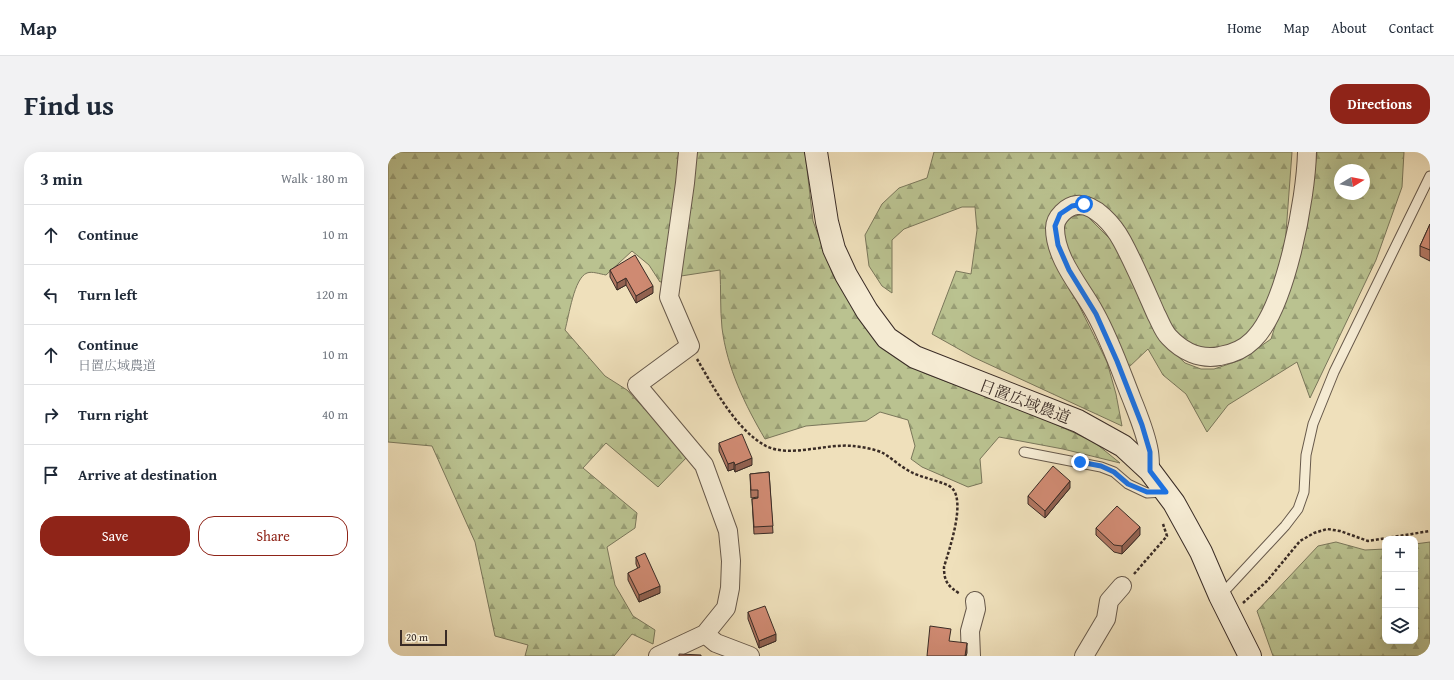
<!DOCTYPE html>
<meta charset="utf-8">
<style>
:root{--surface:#fff;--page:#f2f2f3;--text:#1f2937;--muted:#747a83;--line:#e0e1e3;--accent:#8f2418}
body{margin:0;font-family:"Gentium Book Plus","Noto Serif JP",serif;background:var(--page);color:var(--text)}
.controls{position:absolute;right:12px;bottom:12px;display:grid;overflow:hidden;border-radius:8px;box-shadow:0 4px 16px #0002}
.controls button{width:36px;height:36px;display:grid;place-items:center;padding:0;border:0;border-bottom:1px solid var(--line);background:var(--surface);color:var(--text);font:20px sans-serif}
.compass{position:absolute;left:946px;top:12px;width:36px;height:36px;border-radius:50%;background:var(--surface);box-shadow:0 4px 16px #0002;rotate:80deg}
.scale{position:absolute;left:12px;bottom:10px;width:47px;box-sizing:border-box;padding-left:4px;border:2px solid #3a2c26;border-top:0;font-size:11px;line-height:14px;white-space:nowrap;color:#3a2c26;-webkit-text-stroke:3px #f5ebd3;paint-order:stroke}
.stop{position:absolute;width:12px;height:12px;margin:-9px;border:3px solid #1a73e8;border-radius:50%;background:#fff}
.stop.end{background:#1a73e8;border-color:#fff;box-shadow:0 1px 4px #0008}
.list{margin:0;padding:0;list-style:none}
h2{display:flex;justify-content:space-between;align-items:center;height:52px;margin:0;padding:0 16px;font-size:17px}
h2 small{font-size:13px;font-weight:400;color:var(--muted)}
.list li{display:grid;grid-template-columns:26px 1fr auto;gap:12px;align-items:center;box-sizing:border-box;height:60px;padding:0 16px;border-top:1px solid var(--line)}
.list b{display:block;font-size:15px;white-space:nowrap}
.list p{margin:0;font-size:13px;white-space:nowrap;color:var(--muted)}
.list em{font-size:13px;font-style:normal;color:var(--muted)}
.actions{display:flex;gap:8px;padding:12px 16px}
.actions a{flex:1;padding:9px 0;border:1px solid var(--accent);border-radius:16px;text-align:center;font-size:14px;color:var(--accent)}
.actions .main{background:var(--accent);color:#fff}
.icon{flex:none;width:22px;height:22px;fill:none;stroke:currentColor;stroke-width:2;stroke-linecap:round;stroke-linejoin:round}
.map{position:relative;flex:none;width:1042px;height:504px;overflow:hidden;border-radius:16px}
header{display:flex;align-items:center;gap:24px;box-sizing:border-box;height:56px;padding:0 20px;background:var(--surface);border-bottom:1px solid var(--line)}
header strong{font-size:19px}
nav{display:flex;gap:22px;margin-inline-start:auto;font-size:14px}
.intro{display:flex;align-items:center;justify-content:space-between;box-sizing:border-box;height:96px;padding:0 24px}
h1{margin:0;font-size:28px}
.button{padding:10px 18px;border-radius:16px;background:var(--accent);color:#fff;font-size:14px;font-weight:700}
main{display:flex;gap:24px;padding:0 24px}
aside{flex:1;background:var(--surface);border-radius:16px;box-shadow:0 4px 16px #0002}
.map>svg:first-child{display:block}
</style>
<header>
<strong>Map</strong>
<nav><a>Home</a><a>Map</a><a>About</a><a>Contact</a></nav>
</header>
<div class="intro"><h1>Find us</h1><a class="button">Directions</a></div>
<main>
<aside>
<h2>3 min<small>Walk · 180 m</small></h2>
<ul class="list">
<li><svg class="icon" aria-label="ahead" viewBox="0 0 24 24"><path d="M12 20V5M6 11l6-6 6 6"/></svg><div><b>Continue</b></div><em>10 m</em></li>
<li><svg class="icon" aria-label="left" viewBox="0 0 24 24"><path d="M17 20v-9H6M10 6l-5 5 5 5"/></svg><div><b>Turn left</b></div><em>120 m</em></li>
<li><svg class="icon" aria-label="ahead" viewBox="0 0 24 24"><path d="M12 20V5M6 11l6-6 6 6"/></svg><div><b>Continue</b><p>日置広域農道</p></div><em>10 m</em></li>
<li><svg class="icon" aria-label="right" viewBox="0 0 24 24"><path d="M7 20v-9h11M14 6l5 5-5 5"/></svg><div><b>Turn right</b></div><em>40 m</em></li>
<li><svg class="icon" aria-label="arrive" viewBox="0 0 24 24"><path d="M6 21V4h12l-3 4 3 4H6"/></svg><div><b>Arrive at destination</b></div></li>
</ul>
<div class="actions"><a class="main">Save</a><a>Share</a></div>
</aside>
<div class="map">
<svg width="1042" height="504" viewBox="0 0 1042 504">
<defs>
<pattern id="forest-firs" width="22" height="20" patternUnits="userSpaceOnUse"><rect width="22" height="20" fill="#bac290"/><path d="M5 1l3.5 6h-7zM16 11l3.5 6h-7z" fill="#989e75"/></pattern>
</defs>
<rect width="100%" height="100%" fill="#efe0bb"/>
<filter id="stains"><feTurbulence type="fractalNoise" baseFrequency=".005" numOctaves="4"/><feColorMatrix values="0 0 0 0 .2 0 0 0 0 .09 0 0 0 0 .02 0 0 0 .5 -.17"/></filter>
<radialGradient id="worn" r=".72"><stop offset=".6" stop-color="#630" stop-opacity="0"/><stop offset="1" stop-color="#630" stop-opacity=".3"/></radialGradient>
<!-- forest -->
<path fill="url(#forest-firs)" stroke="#7a775b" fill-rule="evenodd" d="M0,0H417L425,69L445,123L469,161L493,194L536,221L654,266L706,290L732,311L675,297L611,285L592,307L594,331L580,335L534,315L523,307L527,294L520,268L492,260L478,269L418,274L377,287C357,253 339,216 334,176C332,157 333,137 332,118L293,124L272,130L261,113L244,99L218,123C212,122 204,119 199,121C186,126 181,164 177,178L217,224L239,238L300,304L270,335L218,291L195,316L249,361L247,376L219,395L227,433L245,464L267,478L265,492L244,482L226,504H137L140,493L107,484L87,390L44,294L0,290Z
M546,0H904L896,108L871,170L853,189L833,197L815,198L783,180L719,57L702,45L685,44L666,56L671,113L719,210L728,242L734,274L585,205L544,182L568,119L583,122L589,78L587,55H574L516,77L504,88V141L494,134L481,114L477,83L494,52L511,36L539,26Z
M929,0H1016L1014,35L988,108L922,246L909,210L840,253L819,280L798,242L775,223L760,197L740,216L715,160L676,95L674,77L682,65L697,62L725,90L777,192L797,211L813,217H826L853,208L883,187L919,74ZM952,18H976V42H952Z
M948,390L977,398L997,397V489H1027V392L1042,390V504H885L869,459L930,394Z"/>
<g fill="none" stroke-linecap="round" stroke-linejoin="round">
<!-- lane casing -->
<g stroke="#67594b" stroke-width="11">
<path id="lane" d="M636,300L713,315L726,320L740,332L759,341L776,340
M832,444L897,374L910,357L916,340L918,303L925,272L946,220L1042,24"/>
</g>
<!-- street casing -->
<g stroke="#67594b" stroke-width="20">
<path id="street" d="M762,319C762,312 762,306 761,300C758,281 750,263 743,245C732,217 722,188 707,161C693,135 667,107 667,76C667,65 679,54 689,53C707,51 726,74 734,89C747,113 757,137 768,162C772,169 775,179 781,185C794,199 812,208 832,204C844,202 856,197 865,188C898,156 918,46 919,0
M317,482L328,491L362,504
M270,504L317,482L338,456L342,436L343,409L340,379L316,313L249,233L302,194L281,145L297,31L300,0
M583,504L582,479L588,457L587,449
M696,504L718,467L721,449L734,434"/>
</g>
<!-- secondary casing -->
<g stroke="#3a2c26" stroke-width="24">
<path id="secondary" d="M428,0L439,70L446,97L458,123L479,159L499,186L527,205L690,269L735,294L762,319L786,351L813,400L832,444L862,504"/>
</g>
<!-- path -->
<path stroke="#3a2c26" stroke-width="2.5" stroke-dasharray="3 2" stroke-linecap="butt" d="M309,207C326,236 348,278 378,294C402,306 439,291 465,294C474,295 487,297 495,301C505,307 514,316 525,321C535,326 557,330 564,336C578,350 561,398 556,415C556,430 560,434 572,442
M746,422L779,384L775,372
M855,451L879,429L912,389L926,381L939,377L952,379L980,389L1042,379"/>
<!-- lane -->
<use href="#lane" stroke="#f5ebd3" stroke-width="9"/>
<!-- street -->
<use href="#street" stroke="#f5ebd3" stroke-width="18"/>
<!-- secondary -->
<use href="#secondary" stroke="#f5ebd3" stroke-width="22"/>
</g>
<!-- wall -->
<path fill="#b27762" stroke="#3a2c26" d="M1042,72V109L1032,104V94Z
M222,118L265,141L248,151L238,133L229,138L222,125Z
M331,291L364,313L347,320L346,317L340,319L331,299Z
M381,320L385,381L366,382L364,347L370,346V345L363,346L362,322Z
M682,336L657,366L640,352V344Z
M708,376L752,383L734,402L726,400L708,383Z
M248,405L272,441L251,450L240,428V421L250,417L248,412Z
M360,460L388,489L371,496L360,467Z"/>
<!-- shaded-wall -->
<path fill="#916150" stroke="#3a2c26" d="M238,126V133L229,138V131Z
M265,134V141L248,151V144Z
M364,306V313L347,320V313Z
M346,310V317L340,319V312Z
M682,329V336L657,366V359Z
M752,375V383L734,402V394Z
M272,434V441L251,450V443Z
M388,482V489L371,496V489Z
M579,491V501L578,504H577Z"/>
<!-- building -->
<path fill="#cf8a72" stroke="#3a2c26" d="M1042,72V98L1032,94Z
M247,103L265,134L248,144L238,126L229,131L222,118Z
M354,282L364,306L347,313L346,310L340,312L331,291Z
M665,314L682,329L657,359L640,344Z
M381,320L385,374L366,375L364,347L370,346V338H363L362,322Z
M729,354L752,375L734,394L726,393L708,376Z
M257,401L272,434L251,443L240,421L252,415L248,405Z
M377,454L388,482L371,489L360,460Z
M542,474L563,477L561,489L579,491L577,504H539Z
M291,502L313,503V504H291Z"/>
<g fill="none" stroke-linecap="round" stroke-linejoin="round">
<!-- route -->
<path stroke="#1a73e8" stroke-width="5" d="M692,310L713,314L726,320L740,332L759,340H778L762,319V300L754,273L729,209L708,162L681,118L670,93L667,74L672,62L684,54L696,52"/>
</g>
<g text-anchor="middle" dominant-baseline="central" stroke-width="4" stroke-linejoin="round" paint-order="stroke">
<!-- street labels -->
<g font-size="16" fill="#3a2c26" stroke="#f5ebd3">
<text transform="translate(637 249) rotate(21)">日置広域農道</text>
</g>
</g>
<rect width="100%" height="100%" filter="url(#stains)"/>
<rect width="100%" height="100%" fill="url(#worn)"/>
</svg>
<div class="controls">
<button>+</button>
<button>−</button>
<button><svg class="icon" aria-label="layers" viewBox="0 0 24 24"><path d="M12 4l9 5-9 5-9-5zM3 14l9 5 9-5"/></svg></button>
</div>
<svg class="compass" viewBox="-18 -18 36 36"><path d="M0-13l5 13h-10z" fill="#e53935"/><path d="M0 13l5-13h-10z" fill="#747a83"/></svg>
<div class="scale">20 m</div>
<div class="stop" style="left:696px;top:52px"></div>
<div class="stop end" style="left:692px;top:310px"></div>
</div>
</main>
